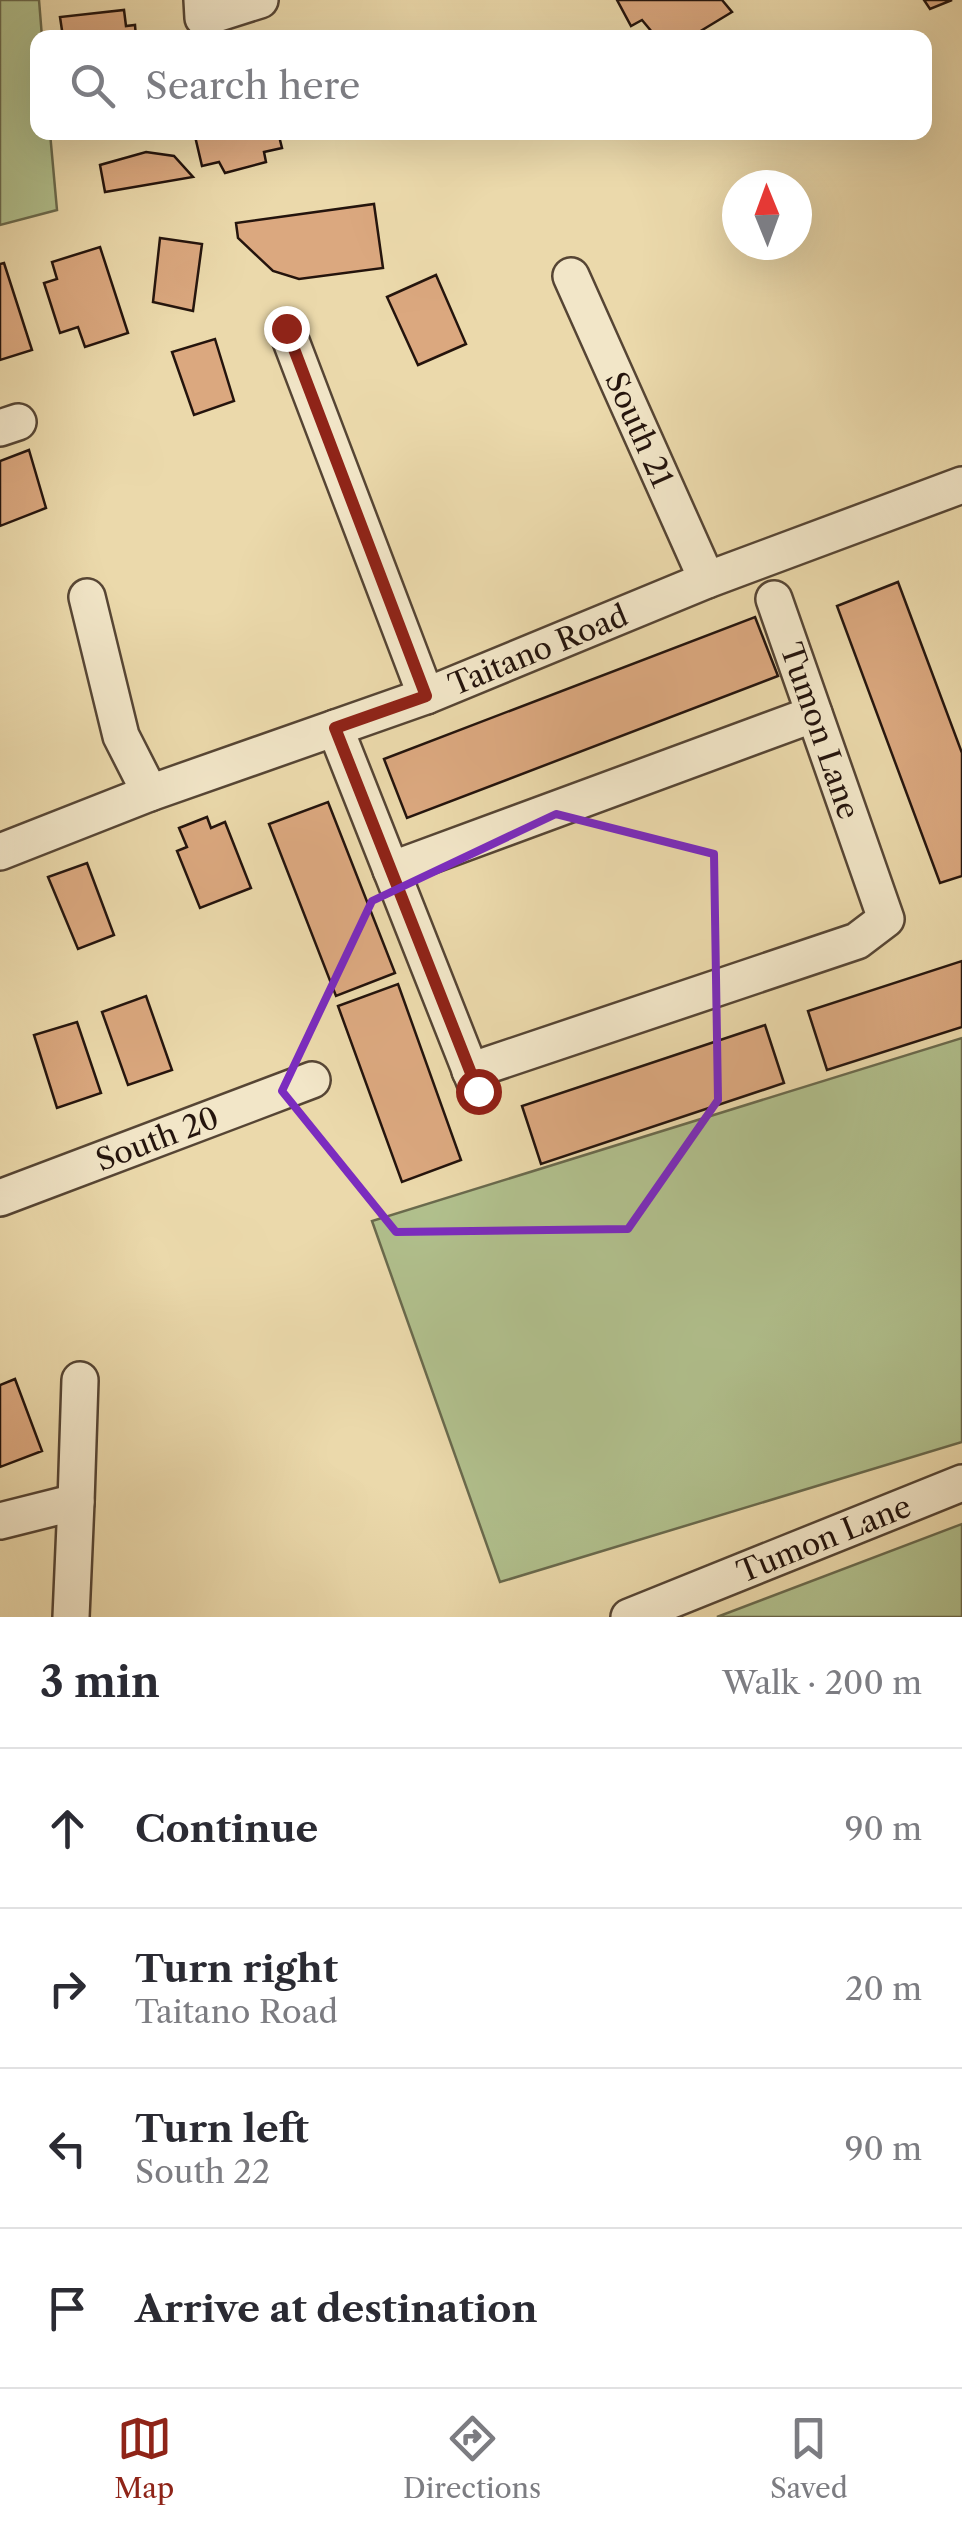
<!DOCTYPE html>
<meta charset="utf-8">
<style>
:root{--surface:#fff;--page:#f2f2f3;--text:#2b2b33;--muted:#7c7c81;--line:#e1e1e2;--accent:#8f2418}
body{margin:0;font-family:"Libre Caslon Text",serif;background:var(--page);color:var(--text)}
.compass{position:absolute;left:722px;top:170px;width:90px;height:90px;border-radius:50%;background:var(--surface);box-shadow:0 10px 40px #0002;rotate:359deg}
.stop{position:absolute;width:30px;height:30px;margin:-22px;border:8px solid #8f2418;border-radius:50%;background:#fff}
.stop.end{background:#8f2418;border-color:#fff;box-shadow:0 2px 10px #0008}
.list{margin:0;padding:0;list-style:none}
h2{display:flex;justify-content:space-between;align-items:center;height:130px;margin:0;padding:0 40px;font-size:42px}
h2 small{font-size:32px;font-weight:400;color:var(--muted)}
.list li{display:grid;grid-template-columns:65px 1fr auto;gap:30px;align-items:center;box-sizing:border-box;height:160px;padding:0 40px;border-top:2px solid var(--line)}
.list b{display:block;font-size:38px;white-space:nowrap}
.list p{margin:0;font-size:32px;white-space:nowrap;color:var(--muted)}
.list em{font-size:32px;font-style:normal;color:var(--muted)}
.icon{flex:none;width:55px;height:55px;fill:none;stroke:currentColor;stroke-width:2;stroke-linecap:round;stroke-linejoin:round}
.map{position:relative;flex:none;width:962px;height:1617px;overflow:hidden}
.search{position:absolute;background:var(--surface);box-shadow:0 10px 40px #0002;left:30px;right:30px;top:30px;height:110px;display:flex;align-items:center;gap:25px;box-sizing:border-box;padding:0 35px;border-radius:20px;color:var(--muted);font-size:38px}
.sheet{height:770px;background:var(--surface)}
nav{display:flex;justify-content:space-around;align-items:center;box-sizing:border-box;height:140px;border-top:2px solid var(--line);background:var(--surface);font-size:28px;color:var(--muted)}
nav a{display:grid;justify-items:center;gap:5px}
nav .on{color:var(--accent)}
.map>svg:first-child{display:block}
</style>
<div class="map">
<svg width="962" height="1617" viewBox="0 0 962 1617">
<rect width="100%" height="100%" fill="#ebd9ab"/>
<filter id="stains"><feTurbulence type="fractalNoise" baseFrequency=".002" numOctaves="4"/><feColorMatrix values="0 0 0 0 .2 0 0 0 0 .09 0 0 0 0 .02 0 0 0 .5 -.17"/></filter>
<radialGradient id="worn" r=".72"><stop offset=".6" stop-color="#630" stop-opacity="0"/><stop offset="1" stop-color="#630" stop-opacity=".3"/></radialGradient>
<!-- green -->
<path fill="#b1c08d" stroke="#6a6a4d" stroke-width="2.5" d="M0,0H39L42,37L38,38V132L50,133L57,210L0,225Z
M962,1038V1442L500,1582L372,1221Z
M962,1524V1617H717Z"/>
<!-- building -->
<path fill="#dba87f" stroke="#24140d" stroke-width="2.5" d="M617,0H722L732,12L689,38H657L642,20L631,26Z
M924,0H952L930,9Z
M124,10L126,26L135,25L136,38H55L63,37L60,17Z
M194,132H278L282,148L264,152L266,162L225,173L219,162L202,166Z
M146,152L174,156L193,177L105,192L100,165Z
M374,204L383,268L299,279L273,271L238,238L236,223Z
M160,238L202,244L193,311L153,302Z
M100,247L128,333L85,347L78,327L60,333L44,283L57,279L52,262Z
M4,263L32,350L0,360V264Z
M436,275L466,344L418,365L387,297Z
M215,339L234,401L194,415L172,352Z
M29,450L46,508L0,526V461Z
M898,582L962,753V876L940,883L837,606Z
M755,617L778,676L407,818L384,759Z
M328,802L395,973L336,996L269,824Z
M207,817L211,828L225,822L251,888L200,908L177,851L187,847L179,828Z
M87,863L114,935L78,949L48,877Z
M962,961V1027L827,1070L808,1011Z
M398,984L461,1160L402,1182L338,1006Z
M146,996L172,1070L128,1085L102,1012Z
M77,1022L101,1093L57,1108L34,1035Z
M765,1025L784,1083L541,1164L522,1106Z
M15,1379L42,1451L0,1467V1385Z"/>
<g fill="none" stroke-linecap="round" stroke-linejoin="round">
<!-- minor casing -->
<g stroke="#564534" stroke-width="40">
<g id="minor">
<path d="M202,0L203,18L260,0"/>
<path id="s1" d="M571,276L707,580"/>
<path d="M286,328L426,696"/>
<path d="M0,428L18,422"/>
<path d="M87,597L121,736L150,793"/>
<path d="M335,728L478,1090"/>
<path id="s2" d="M0,852L150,793L426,696L707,580L962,485"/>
<path d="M391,870L814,714"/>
<path d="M470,1071L857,941L886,919L774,599"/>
<path id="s3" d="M0,1198L312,1080"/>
<path d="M76,1502L80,1380"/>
<path d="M0,1521L76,1502L71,1617"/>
<path id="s4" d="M629,1617L962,1483"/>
</g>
</g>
<!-- minor -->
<use href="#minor" stroke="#f2e6c8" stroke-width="35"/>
</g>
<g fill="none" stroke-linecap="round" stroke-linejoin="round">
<!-- route -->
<path stroke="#8f2418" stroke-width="12" d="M286,328L426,696L335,728L478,1091"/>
</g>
<!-- marked area -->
<path fill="none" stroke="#7b2cbf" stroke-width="8" stroke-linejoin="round" d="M556,814L714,854L718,1100L628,1229L396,1232L282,1091L372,901Z"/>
<g text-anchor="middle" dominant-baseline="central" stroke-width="9" stroke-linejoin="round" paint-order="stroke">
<!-- street labels -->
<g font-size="30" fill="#24140d" stroke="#f2e6c8">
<text stroke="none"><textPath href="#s1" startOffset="168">South 21</textPath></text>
<text stroke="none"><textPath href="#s2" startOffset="575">Taitano Road</textPath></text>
<text transform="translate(820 731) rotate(71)">Tumon Lane</text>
<text stroke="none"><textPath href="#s3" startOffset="168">South 20</textPath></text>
<text stroke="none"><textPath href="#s4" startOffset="210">Tumon Lane</textPath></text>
</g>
</g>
<rect width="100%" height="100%" filter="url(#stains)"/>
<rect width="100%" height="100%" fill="url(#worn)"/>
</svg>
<svg class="compass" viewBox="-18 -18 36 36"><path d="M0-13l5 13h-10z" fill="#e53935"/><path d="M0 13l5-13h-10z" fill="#7c7c81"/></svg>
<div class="stop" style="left:478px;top:1091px"></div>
<div class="stop end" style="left:286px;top:328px"></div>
<div class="search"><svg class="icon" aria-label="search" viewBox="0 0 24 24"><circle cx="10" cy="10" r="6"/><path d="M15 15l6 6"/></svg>Search here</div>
</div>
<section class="sheet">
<h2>3 min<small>Walk · 200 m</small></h2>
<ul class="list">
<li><svg class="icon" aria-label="ahead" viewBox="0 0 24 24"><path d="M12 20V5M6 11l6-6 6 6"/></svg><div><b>Continue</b></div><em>90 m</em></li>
<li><svg class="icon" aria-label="right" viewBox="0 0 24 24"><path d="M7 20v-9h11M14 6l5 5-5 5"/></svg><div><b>Turn right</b><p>Taitano Road</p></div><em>20 m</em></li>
<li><svg class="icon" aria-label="left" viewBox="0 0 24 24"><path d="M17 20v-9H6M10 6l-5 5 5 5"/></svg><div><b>Turn left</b><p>South 22</p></div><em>90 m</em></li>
<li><svg class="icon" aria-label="arrive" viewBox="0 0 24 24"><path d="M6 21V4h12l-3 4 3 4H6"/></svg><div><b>Arrive at destination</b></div></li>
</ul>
</section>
<nav>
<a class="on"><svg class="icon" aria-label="map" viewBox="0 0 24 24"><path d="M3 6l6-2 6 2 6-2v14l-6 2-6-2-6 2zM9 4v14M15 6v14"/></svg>Map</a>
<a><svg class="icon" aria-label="directions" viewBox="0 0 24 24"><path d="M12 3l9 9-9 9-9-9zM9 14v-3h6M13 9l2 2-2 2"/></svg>Directions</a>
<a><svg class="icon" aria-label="saved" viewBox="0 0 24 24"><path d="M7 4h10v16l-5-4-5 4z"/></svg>Saved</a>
</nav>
